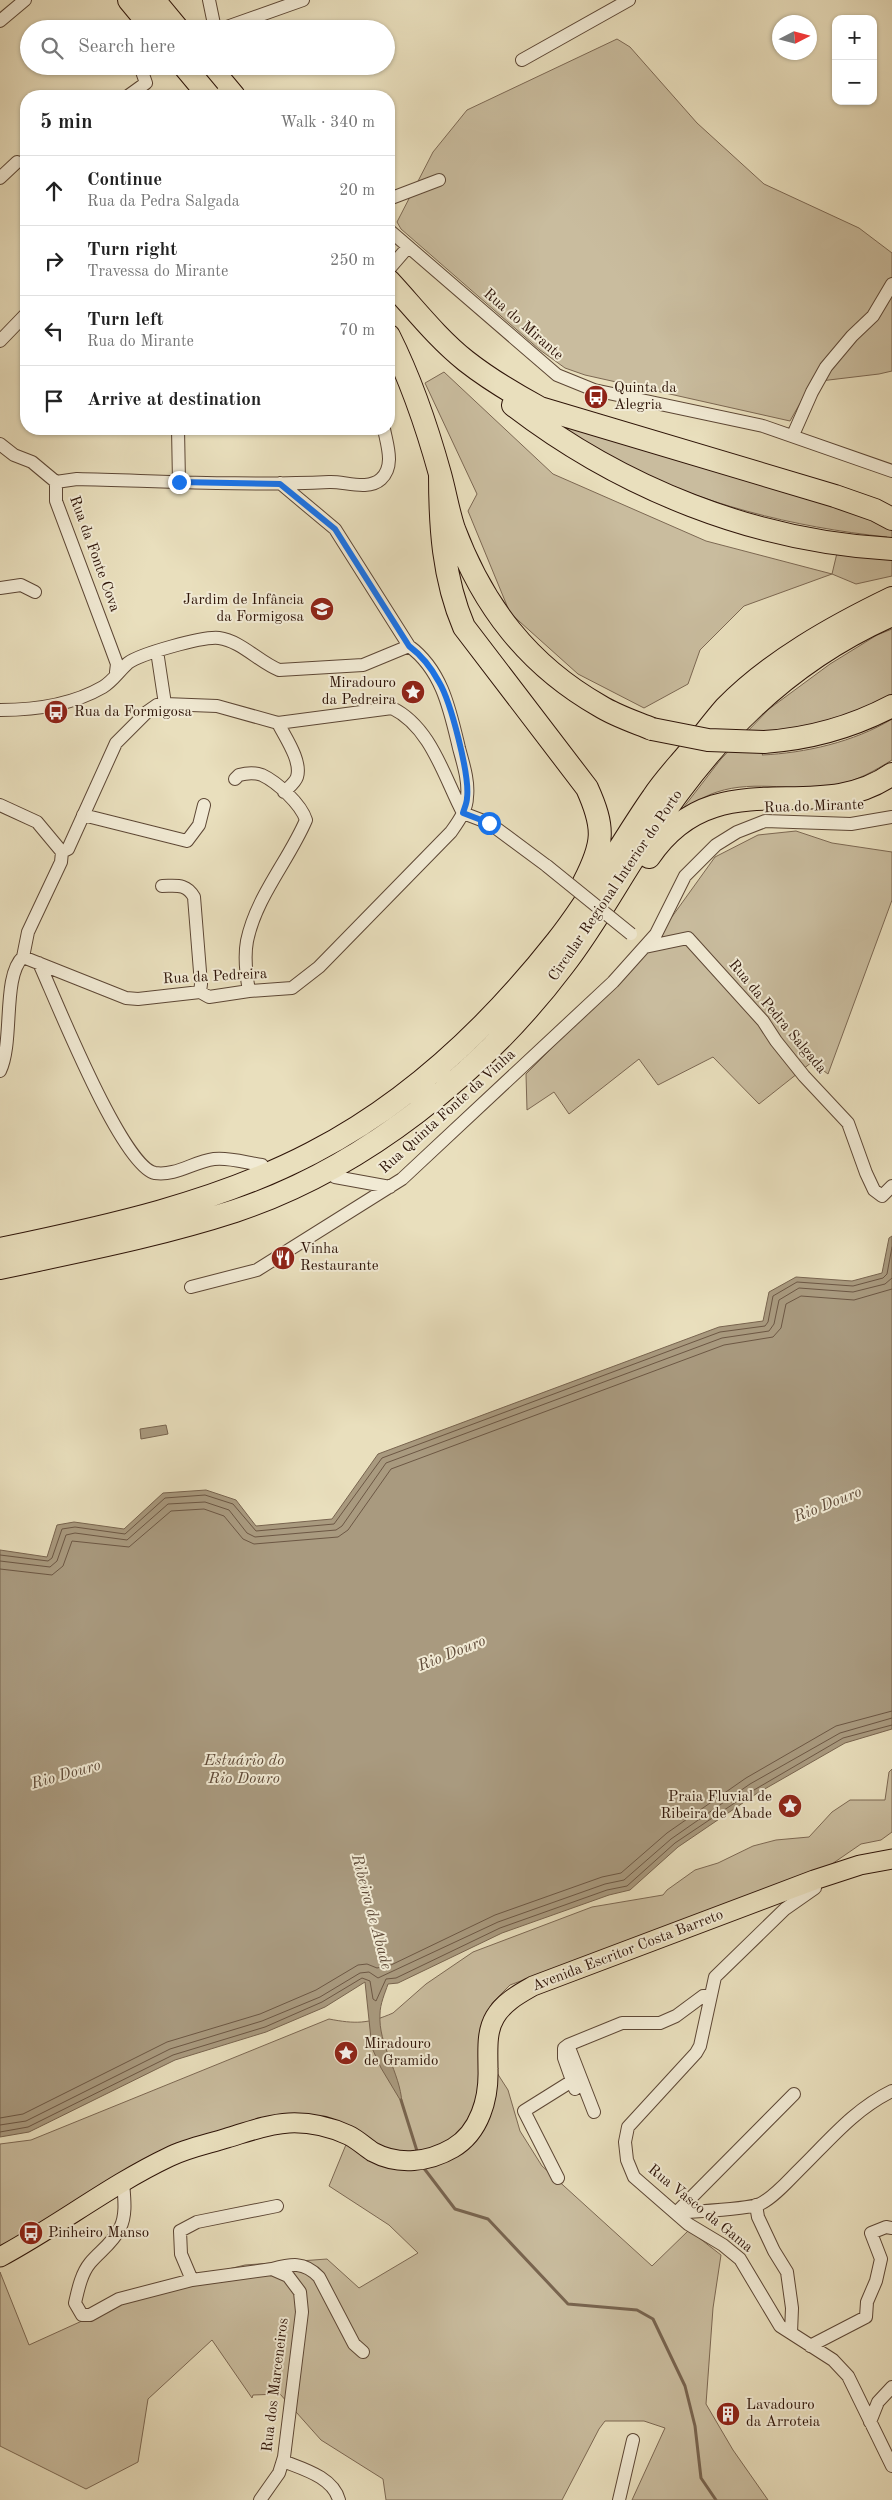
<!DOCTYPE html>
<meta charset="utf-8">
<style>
:root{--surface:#fff;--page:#f6f6f6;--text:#222;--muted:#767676;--line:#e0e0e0}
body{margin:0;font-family:"Old Standard TT",serif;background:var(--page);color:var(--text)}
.controls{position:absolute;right:15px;top:15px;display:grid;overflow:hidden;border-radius:10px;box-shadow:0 1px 4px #0004}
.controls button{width:45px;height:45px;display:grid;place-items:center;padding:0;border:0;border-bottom:1px solid var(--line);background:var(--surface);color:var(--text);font:25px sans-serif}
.compass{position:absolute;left:772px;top:15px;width:45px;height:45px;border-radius:50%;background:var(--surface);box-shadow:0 1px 4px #0004;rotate:84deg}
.stop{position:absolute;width:15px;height:15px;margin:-11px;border:4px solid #1a73e8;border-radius:50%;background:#fff}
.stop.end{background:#1a73e8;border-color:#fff;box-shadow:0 1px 5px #0008}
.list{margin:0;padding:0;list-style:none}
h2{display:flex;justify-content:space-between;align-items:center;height:65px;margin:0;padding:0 20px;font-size:21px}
h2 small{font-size:16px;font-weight:400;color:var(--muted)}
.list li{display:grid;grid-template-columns:32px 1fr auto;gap:15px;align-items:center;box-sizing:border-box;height:70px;padding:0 20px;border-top:1px solid var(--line)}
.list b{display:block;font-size:19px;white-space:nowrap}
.list p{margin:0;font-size:16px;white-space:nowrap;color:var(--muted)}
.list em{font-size:16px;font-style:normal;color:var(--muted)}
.icon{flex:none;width:28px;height:28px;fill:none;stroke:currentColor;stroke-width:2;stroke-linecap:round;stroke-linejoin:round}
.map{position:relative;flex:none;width:892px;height:2500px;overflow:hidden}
.search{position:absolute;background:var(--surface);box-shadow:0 1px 4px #0004;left:20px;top:20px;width:375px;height:55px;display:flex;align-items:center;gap:12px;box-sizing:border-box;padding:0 18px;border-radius:28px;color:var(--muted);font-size:19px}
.panel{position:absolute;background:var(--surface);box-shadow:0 1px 4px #0004;left:20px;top:90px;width:375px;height:345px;border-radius:20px}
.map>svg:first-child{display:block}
</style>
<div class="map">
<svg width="892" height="2500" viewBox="0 0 892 2500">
<rect width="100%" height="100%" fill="#e9dfbd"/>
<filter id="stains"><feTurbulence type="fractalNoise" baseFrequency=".004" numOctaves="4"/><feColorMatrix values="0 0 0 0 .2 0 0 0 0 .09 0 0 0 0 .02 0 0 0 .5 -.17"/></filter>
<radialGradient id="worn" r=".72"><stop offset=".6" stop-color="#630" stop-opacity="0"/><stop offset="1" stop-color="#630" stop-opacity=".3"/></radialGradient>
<!-- green -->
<path fill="#c9bc9e" stroke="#7c6853" d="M617,39L630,47L697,123L764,184L859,228L892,253V371L879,374L812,382L790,421L585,375L565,368L540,350L401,229L397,222L433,152L467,110Z
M444,372L553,474L706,541L832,574L837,553L886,559L887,537C793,527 699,504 615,460C595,450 576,435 557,423L862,513L892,528V576L856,584L832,574L744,606L700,650L688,684L644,708L578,674L510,613L468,511L477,494L425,383Z
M892,629V696L841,720L780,732L762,755C805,753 854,742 892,719V760C874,771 857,781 836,785C797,793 756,779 717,792C704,796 691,805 680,812L721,759L769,709L830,664L877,635Z
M796,831L832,843L892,852V900L828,1074L812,1062L759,1104L713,1057L658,1085L639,1059L569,1114L554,1092L527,1110L526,1074L643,957L715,857L758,835Z
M892,1769V1832L881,1840L861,1844L829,1866L510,1985L492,2003L482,2030L481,2048L508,2090L520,2131L542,2166L652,2266L689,2230L721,2255L713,2308L706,2404L733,2450L768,2500H632L665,2428L644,2421H605L599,2429L562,2500H386L383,2479L321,2440L280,2394L253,2395L252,2398L212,2340L148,2399L138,2462L86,2489L0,2446V2272L29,2345L159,2286L245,2265L327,2259L359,2288L418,2253L389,2225L329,2186L352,2130L332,2123L162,2156L0,2261V2144L31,2140L329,2019C355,2024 368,2024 393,2013L426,1984L473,1952L592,1907L663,1895L667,1890L695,1870L718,1863L753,1846L776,1840L809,1837L832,1812L850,1800H885L889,1772Z"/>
<!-- water -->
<path fill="#a99a7f" stroke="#78644f" d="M892,1236V1729L845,1743L756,1794L678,1847L630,1890L609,1895L502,1933L398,1983L388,1984C385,1993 380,2004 380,2014C378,2045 400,2072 402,2103L381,2068L372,2048L365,1982L325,2007L266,2032L175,2060L29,2132L0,2137V1550L47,1557L57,1525L74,1522L124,1529L163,1493L206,1490L236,1500L256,1526L332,1519L378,1454L719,1327L763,1321L769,1292L796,1277L852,1281L882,1273L889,1238Z
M166,1425L168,1434L141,1439L140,1429Z"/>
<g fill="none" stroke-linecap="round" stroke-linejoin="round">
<!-- shore -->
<path stroke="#6c5744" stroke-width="1" d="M0,1555L48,1561L52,1558L62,1529L75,1527L125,1534L165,1498L205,1495L233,1504L256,1531L334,1524L382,1458L720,1332L765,1326L768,1322L773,1296L797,1282L853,1286L883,1278L887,1274L892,1247
M0,1561L50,1567L57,1561L66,1535L75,1533L127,1540L168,1504L205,1502L229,1510L247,1533L255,1537L336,1530L342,1526L386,1463L722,1338L769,1331L774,1324L779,1300L799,1288L853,1292L885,1284L892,1278
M0,1569L52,1575L63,1566L72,1541L129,1547L171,1511L204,1509L224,1516L243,1539L254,1544L338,1537L348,1530L391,1469L724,1345L773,1337L781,1328L786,1304L801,1296L854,1300L892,1289
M0,2118L23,2114L167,2042L260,2014L316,1990L358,1965L367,1964L377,1968L391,1965L495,1915L602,1877L621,1873L667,1833L746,1778L836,1726L892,1711
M0,2125L26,2121L170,2049L262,2021L320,1997L360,1973L369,1972L378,1978L498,1922L605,1884L624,1880L671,1839L750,1784L840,1733L892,1718
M0,2132L28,2127L173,2055L265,2027L322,2002L362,1978L370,1981L373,1999L376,2001L386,1979L396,1978L500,1928L607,1890L627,1886L675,1843L754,1790L843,1738L892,1725"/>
<!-- stream -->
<path stroke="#78644f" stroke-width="3" d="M401,2100L417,2151
M423,2167L455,2209L488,2219L568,2304L637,2310L653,2319L685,2386L695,2426L701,2478L716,2500"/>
<!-- minor casing -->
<g stroke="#5d4735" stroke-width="14">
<path id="minor" d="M209,0L215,29
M0,21L25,0
M221,29L303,0
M522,60L629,0
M128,96L146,83L140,66
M0,178L17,162
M389,199L439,180
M389,230L557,375L594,390L763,426L892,471
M389,269L408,247
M0,341L26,314
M178,429L179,482
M793,435L812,392L826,367L852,336L873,316L892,284
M0,444L14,455L32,462L56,482V501L110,645L117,664L116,672
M56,482L77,479C161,481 245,486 329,482C344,481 368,491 381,479C395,466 387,445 384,429
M0,588L21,585L35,592
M157,651L165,704
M0,710C35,710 72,705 103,687C113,681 119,671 128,663C140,654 203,636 219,638C241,641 259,662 279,670L363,665L409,646
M278,723C285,737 302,761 297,777C295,783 289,787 284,792
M235,779L239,775C246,773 254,772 262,775C277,782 301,804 306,820C289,860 256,897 247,941C244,957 246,974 249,991
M0,805L37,822L62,852
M463,813L489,823L547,866
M83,815L187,841L199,825L204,805
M62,852L68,849L116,743L147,712L157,705L165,704L217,706L278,723L392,708C431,727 444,777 463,813
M162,886C176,886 186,883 194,897L201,984L200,992
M645,947L688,938L763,1021L776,1041L804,1076L848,1123L866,1173L874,1190L882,1196L892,1186
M23,957L126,998L138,999L200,992L209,997L249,991L292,988L319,967L451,832C458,822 467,810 467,797C469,781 463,763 459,748C450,710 442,670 409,646L335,529L280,483
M23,957L28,932L61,862L62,852
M39,963C55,998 122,1167 155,1173C176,1176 193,1162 214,1159C229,1157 247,1163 262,1165
M0,1071C14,1042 2,976 23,957
M335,1177L390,1187
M191,1287L257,1270L402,1179L613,982L656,934L685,876L716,845L737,832L765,821L851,824L892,817
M814,1880L815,1888L785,1909L715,1977L700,2046L696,2053L628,2127L625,2142L627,2160L634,2177L688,2224L723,2245L740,2259L780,2326L833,2360L848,2376L892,2466
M568,2045L594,2112
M575,2089L564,2058V2048L568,2045L622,2023H660L676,2016L703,1996H710
M558,2178L524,2111L572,2081
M123,2182C124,2196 127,2215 120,2228C113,2243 100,2251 90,2263C81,2274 78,2290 75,2303L82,2315H90L119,2299L192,2280L272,2269L288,2276L300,2292L302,2312L284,2457L279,2473L260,2500
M756,2205L758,2217L774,2251L787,2272L792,2308L791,2333
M676,2213C695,2211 746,2210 760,2204C773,2198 787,2182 797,2172C828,2142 853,2110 892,2091
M676,2213L794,2094
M272,2269C291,2264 304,2261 319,2277L354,2344L363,2352
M192,2280L181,2254L180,2231L197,2222L277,2206
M810,2346L866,2317L867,2302L876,2281L881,2259L871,2233L886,2227L892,2228
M870,2422L878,2402L892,2387
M283,2461C303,2469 333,2477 339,2500
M619,2500L633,2440"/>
</g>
<!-- primary casing -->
<g stroke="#2e1408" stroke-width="21">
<path id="primary" d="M0,2257C58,2226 110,2185 169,2157C187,2148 208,2144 227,2138C247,2132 268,2124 289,2123C310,2122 330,2127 348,2135C357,2139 365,2147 373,2152C399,2166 429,2162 453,2148C480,2132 489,2098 488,2069C488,2051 486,2032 495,2017C504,2002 519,1994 533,1986L814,1880L860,1865L892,1859"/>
</g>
<!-- motorway casing -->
<g stroke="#2e1408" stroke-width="24">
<path id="motorway" d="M129,0L153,29
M154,0L178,29
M209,66L234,96
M389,281C414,308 437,338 466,361C489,379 514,394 540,408L835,496L875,510L892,519
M389,336C411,380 427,427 440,474C445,492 448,511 454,529C483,606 528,665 600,706C616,716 635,722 652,729
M513,405C621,488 755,542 892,549
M440,474C440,526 443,578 464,627L587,788C605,828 604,843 584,882
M764,742C809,739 852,727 892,706
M649,857C717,757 815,829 892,774
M0,1249C106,1227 216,1203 312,1153C409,1103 490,1026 557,941C593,896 620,844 653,797C662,783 674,770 685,757C699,741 711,724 725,708C771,661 834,626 892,598
M0,1268C79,1251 158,1236 235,1211C362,1169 483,1072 563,966C595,925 619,879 648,836C711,740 785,662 892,615"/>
</g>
<!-- minor -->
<use href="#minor" stroke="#f1ead4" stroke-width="12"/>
<!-- primary -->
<use href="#primary" stroke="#e9dfbd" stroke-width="19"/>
<!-- motorway -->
<use href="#motorway" stroke="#e9dfbd" stroke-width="22"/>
<!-- minor-bridge casing -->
<g stroke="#5d4735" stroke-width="14" stroke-linecap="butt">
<path id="minor-bridge" d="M547,866L631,934"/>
</g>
<!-- motorway-bridge casing -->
<g stroke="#2e1408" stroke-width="24" stroke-linecap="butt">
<path id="motorway-bridge" d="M184,66L209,96
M652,729L708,740L764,742"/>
</g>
<!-- minor-bridge -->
<use href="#minor-bridge" stroke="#f1ead4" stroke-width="12"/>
<!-- motorway-bridge -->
<use href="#motorway-bridge" stroke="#e9dfbd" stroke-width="22"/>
</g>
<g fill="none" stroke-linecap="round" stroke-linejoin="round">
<!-- route -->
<path stroke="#1a73e8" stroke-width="6" d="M179,482L280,484L335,529L409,646C421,655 432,669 439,682C451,702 470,776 467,798C467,803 464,809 463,813L489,823"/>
</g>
<!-- icons -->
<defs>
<g id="bus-disc" transform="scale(1.25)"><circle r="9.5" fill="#8f2418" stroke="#f1ead4"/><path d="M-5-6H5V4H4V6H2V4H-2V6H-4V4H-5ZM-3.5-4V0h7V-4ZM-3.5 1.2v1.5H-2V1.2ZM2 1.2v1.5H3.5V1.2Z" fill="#fff"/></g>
<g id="school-disc" transform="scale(1.25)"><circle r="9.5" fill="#8f2418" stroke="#f1ead4"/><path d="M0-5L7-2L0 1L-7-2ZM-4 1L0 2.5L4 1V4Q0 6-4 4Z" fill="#fff"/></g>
<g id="sight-disc" transform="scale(1.25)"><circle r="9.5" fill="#8f2418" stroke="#f1ead4"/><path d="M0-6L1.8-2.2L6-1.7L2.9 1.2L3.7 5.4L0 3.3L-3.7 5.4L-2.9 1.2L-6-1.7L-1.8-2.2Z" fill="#fff"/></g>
<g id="restaurant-disc" transform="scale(1.25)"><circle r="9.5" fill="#8f2418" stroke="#f1ead4"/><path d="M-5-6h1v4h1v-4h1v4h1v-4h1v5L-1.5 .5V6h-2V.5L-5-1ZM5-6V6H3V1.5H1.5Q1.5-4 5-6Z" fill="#fff"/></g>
<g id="building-disc" transform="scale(1.25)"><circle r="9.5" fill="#8f2418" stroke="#f1ead4"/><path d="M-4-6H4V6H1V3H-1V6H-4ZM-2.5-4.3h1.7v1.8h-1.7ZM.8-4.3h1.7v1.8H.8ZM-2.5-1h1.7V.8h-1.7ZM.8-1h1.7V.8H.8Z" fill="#fff"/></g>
</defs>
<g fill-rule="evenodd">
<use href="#bus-disc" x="596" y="397"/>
<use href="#school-disc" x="322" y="609"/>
<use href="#sight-disc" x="413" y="692"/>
<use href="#bus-disc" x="56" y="712"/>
<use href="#restaurant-disc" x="283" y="1258"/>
<use href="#sight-disc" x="790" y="1806"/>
<use href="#sight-disc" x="346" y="2053"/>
<use href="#bus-disc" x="31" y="2233"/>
<use href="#building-disc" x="728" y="2414"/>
</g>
<g text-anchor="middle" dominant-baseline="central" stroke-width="4" stroke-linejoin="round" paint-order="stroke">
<!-- street labels -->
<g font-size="15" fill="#2e1408" stroke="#f1ead4">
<text transform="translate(523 325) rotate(41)">Rua do Mirante</text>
<text transform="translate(94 554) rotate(70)">Rua da Fonte Cova</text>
<text transform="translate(814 807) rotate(-2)">Rua do Mirante</text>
<text transform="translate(616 886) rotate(-56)">Circular Regional Interior do Porto</text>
<text transform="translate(215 977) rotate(-3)">Rua da Pedreira</text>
<text transform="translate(777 1017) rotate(50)">Rua da Pedra Salgada</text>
<text transform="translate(448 1112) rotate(-42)">Rua Quinta Fonte da Vinha</text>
<text transform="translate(628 1951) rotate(-21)">Avenida Escritor Costa Barreto</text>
<text transform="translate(700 2209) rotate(39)">Rua Vasco da Gama</text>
<text transform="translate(276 2385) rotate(-83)">Rua dos Marceneiros</text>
</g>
<!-- poi labels -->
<g font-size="15" fill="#2e1408" stroke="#f1ead4" text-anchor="start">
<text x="614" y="388">Quinta da<tspan x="614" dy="17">Alegria</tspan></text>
<text x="304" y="600" text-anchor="end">Jardim de Infância<tspan x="304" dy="17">da Formigosa</tspan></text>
<text x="396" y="683" text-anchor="end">Miradouro<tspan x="396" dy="17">da Pedreira</tspan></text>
<text x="74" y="712">Rua da Formigosa</text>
<text x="300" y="1249">Vinha<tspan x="300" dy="17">Restaurante</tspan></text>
<text x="772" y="1797" text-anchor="end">Praia Fluvial de<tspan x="772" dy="17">Ribeira de Abade</tspan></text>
<text x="364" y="2044">Miradouro<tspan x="364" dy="17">de Gramido</tspan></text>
<text x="48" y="2233">Pinheiro Manso</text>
<text x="746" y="2405">Lavadouro<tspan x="746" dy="17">da Arroteia</tspan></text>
</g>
<!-- water labels -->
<g font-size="16" font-style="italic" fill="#5f4a38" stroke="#f1ead4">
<text transform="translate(828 1505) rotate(-22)">Rio Douro</text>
<text transform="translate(452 1654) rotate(-22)">Rio Douro</text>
<text x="244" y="1761">Estuário do<tspan x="244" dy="18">Rio Douro</tspan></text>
<text transform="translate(66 1775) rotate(-16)">Rio Douro</text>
<text transform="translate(371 1912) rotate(75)">Ribeira de Abade</text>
</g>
</g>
<rect width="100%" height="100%" filter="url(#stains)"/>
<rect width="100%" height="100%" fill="url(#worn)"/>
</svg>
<div class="controls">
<button>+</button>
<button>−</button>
</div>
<svg class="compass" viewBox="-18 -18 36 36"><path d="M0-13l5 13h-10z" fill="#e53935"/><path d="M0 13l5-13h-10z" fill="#767676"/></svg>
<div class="stop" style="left:489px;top:823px"></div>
<div class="stop end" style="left:179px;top:482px"></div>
<div class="search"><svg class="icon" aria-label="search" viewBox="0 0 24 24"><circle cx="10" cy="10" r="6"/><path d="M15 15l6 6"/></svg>Search here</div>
<section class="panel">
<h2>5 min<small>Walk · 340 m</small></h2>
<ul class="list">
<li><svg class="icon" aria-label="ahead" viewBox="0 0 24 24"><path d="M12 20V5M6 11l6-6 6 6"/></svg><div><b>Continue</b><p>Rua da Pedra Salgada</p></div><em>20 m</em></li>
<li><svg class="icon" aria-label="right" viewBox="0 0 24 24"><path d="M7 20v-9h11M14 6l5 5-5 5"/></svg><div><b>Turn right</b><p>Travessa do Mirante</p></div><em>250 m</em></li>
<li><svg class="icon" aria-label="left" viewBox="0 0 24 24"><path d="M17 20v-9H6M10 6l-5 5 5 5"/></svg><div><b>Turn left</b><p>Rua do Mirante</p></div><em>70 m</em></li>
<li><svg class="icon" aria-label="arrive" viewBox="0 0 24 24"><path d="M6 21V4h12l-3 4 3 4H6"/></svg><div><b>Arrive at destination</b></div></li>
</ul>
</section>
</div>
